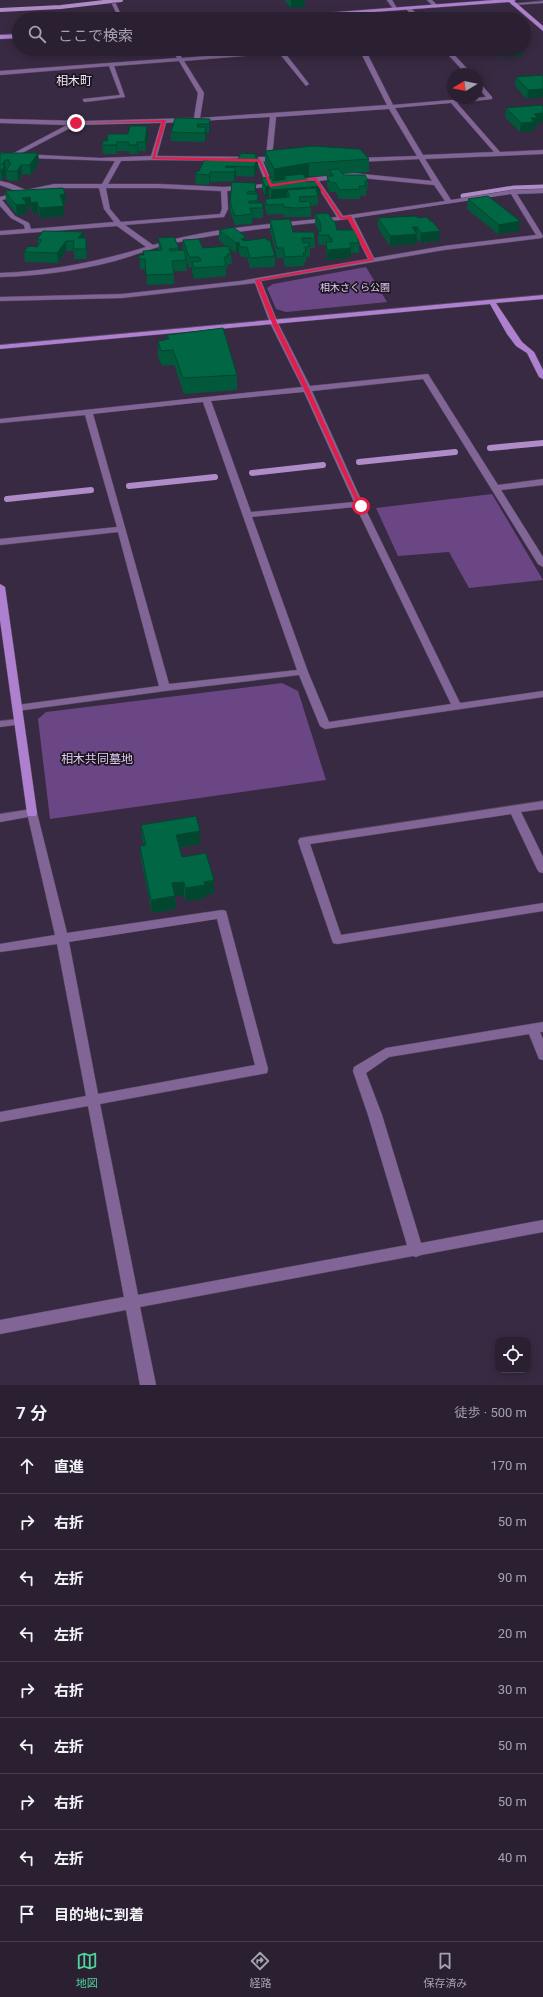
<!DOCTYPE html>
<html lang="ja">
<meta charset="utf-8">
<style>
:root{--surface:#2a2032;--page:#362d3e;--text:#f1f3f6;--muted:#a5a3ac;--line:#463e4d;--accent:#4ed39a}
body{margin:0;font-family:Roboto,"Noto Sans JP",sans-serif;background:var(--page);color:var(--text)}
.controls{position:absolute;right:12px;bottom:12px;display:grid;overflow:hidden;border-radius:8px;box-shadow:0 2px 10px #0003}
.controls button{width:36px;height:36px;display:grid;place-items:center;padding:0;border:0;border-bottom:1px solid var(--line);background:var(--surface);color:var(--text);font:20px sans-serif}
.compass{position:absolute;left:447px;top:68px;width:36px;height:36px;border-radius:50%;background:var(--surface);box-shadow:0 2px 10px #0003;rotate:260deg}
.stop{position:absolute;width:12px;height:12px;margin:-9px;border:3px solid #e11d48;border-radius:50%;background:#fff}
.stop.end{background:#e11d48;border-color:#fff;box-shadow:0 1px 4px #0008}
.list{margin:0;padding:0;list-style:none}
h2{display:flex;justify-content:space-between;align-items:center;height:52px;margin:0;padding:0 16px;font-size:17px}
h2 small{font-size:13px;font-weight:400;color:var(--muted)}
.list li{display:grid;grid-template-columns:26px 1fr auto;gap:12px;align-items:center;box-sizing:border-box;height:56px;padding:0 16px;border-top:1px solid var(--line)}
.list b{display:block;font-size:15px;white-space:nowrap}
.list em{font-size:13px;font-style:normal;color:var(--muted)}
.icon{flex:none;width:22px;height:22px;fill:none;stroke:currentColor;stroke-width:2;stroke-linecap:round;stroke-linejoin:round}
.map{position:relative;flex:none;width:543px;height:1385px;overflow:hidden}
.search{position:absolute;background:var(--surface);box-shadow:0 2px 10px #0003;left:12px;right:12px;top:12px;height:44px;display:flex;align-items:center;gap:10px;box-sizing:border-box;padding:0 14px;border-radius:22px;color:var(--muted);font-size:15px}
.sheet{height:556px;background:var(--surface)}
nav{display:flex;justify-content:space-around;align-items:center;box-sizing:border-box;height:56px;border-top:1px solid var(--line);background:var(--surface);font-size:11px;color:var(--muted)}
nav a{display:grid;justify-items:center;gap:2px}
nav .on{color:var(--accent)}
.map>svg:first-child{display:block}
</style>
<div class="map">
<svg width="543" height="1385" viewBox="0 0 543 1385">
<rect width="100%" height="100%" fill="#382a42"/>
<!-- green -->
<path fill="#6b4684" d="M366,267L387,302L286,312L276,309L267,288L273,284Z
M492,494L543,580L469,588L449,552L398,556L376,508Z
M282,683L298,691L326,780L50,819L38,719L46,712Z"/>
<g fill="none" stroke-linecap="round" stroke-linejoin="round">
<!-- stream-far2 -->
<path stroke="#af8cc7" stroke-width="4" d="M0,10L61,7L121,0"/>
<!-- stream-far1 -->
<path stroke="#af8cc7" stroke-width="5" d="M463,196L514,188L543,187"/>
<!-- stream -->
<path stroke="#af8cc7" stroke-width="6" d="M490,448L543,443
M359,462L455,452
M252,473L323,465
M129,486L215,477
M7,499L91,490"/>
<!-- street casing -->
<g stroke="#56495f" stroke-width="1">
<path id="street" d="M387,0H392L398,10H394Z
M427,0H432L438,6L434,7Z
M543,1V3L513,5L511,4Z
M114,3L116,4L123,19H119L112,4Z
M406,7H410L421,19H416L406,9Z
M344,12H346L349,19H345L342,13Z
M171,49H177L182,58L296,49H320L317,51L285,53L309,84L306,86L279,53L184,61L204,93L200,118L387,105L359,49H365L393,105L486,97L477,86V81L479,82L492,97V99L457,103L500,152L543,150V154L425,159L451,200L513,190L543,189V193L517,194L543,236L542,238L444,250L261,281L278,323L310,386L428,374L498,485L543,479V485L501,490L543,557V567L538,564L423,379L312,391L363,504L460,703L543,691V697L325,729L320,726L299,675L165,691L17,711L12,708L17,705L159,686L118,532L0,545V539L117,527L85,415L0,423V419L302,387L270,323L255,283L122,298L0,301V297L122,294L240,281L368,259L348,219C292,226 234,230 179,242C156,246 134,256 111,262C75,271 38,276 0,277V273C52,271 97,262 146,247L117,226L0,235V231L25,229L24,225L11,218L0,206V197L19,192L0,185V181L9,183L26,190L54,184H102L115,161L0,157V153L12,154L67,125L0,123V119L85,121L194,118L198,93L179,61L114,66L125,97L85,102L83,101V99L120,95L109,66L0,75V71L177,58ZM451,103L494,152L423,155L395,108ZM389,109L417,156L357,158L354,160L357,162L419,159L432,181L352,173L293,180L290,182L291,183L314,181L337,217C275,224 212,227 153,245L125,225L224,217L228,209L227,191L276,186V184L272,183L263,161L269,162L280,159L272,157L276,117ZM270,117L266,157L157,156L166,123ZM161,123L151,156L100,158L20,154L76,125ZM153,160L257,161L266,184L224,187L159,184H108L121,161ZM352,177L434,185L445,201L343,216L319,181ZM54,188H99L104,209L114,222L31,229L29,223L15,216L2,200ZM106,188H159L221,191L222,209L220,214L121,222L110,209ZM511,194L536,235L444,246L374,258L354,218ZM304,392L354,502L251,512L211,401ZM203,402L297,670L169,684L93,414ZM356,507L451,704L329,722L308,672L252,517Z
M443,49H449L472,74H466Z
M19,719L23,720L24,722L23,724L0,727V721Z
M543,801V809L521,812L543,857V873L539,872L537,869L511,814L310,844L341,935L543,903V911L337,944L333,943L298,841L300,838Z
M32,809L36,810L37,813L67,933L222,910L226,911L268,1069L267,1073L262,1074L100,1104L138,1295L407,1245L368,1115L353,1071L354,1067L386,1048L543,1022V1032H540L543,1039V1060L539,1059L529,1034L389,1057L366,1073L382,1115L421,1243L543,1220V1232L421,1255L416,1257L413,1256L140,1307L156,1385H140L126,1310L0,1334V1320L124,1297L88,1106L0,1122V1112L86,1096L57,944L0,952V944L55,935L28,817L0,822V814ZM217,919L255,1065L98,1094L69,942Z"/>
</g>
<!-- secondary casing -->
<g stroke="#56495f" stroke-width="1">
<path id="secondary" d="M494,0H516L514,1L543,26V31L509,2L279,19H257L259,18Z
M19,34V38L0,39V35Z
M543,295V299L496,303L522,342L534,352L543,370V379L539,377L527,353L516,346L507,334L490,304L0,349V345Z
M0,584L5,587L37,813L36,816H28L27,813L0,620Z"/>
</g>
<!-- street -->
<use href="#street" fill="#826597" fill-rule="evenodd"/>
<!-- secondary -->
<use href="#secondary" fill="#b080d0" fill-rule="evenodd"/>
</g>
<!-- wall -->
<path fill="#01583a" d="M284,0H305L304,7L291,8Z
M492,49H523L522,56L503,57L496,56L492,52Z
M543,75L527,99L515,86L516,77Z
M543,107V122H538L537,127H534V131L520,132L505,117L506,108Z
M210,119V128L209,133H206L205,142L171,141V132Z
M148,136L146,151H138L137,154H129V151H117V154H103L102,145L107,141Z
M265,151L369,159V172L343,174L344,175L368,181L367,191H366V196H360V199H339L336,192H329L327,185V176H329V175L305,177L308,182L321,186L320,195L318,196V205L311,206V217H284L283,214L267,215L265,208V199L270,198L269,196H265L262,188V178L273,180L265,164Z
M0,153H38L39,162L31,175L22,174L18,181L7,180L6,175L2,180H0Z
M256,154V157L258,166L254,177L236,176L234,181L210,182L209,185L196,184L195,174L199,171Z
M256,183V194H258V203H263V218H252V224L235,225L230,212V202Z
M5,191L66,204H63L64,216L40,218L38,212L32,213L31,207H27V214L17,215L6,201Z
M468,199L519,231L498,234L467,209Z
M315,214L337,230L359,243V253H350V258L327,260L326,252V245H319L318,241V231H319L315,224Z
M416,216L439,241L420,243L417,237L416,244L390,246L378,228V218Z
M270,220L293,232L315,238V248H310V257H306V263H304V266L285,267L283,258H277L270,230Z
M219,230L246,241L267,240L275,256V267L250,268L247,257H241L239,252L236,253L229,248L231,254L232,264H228V267H226V276L194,279L192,272V267L189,268L185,257L186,260L187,271H174V284L147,285L146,269H140L139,255H143L159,250L158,238L179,248V251L183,250V240L203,248L227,247L219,240Z
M83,232V238H86L87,259H74V251H66L58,263L25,262L24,252L37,247L38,246L37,239Z
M167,335L237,375V390L184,394L174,365L162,366L158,357V341L167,340Z
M141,825L200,831V844L179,848L182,857L214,893L205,895V898L186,901L184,895L175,896L176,909L152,913L141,859L140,846L144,845L142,838Z"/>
<!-- shaded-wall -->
<path fill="#01472f" d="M291,0H305L304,7L291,8Z
M504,49H523L522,56L503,57Z
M543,89V97L527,99L528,90Z
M543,113V122H538L537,127H534V131L520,132L521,123L531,118L534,114Z
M210,119V128L209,133V124Z
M147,126L148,136L146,151L145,142Z
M206,127L207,136L205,142V133Z
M117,142V154L116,145Z
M137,142L138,151L137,154Z
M38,153L39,162L31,175L30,165Z
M256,154V162L258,157V166L254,177L255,157Z
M5,160L6,175L2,180L1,171L2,165Z
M309,163V177L286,180L284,176V181L274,182V169Z
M21,165L22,174L18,181L17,171Z
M236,168V177L234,181V172Z
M210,172V182L209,185V175Z
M269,186V196H265V187Z
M321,186L320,195L299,197L287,190V198L271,200V190Z
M65,194L66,204H61L60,195Z
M30,197L31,207H27V214L17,215L16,205L22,198Z
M37,202L38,212L32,213L31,203Z
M64,206V216L40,218L39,208Z
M520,221L519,231L498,234L499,225Z
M412,227H417L416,244L390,246V236Z
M440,231L439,241L420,243L421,233Z
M83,232L84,242L78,238Z
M246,237V247L241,239Z
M86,238L87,248V259L86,249Z
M66,241V251L58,263L57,253Z
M239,242V252L236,253V243Z
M351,248L350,258L327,260V250Z
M200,831V844L176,848V835Z
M214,880V893L205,895V898L186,901L185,888L204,882Z
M184,882V895L175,896L176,909L152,913L151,900L172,883Z"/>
<!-- building -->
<path fill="#016643" stroke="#01472f" d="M481,17L482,19H455Z
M543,75V89L528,90L516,77Z
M542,105L543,107V113L534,114L538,118H531L534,122L521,123L506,108Z
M175,118L210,119L209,124H198L197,127H206L205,133L171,132Z
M130,126H147L145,142H137V145H128L129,142H117L116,145H102L103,141H107L108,134H128Z
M313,146L360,149L369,159L309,163L274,169L265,151Z
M0,153H38L30,165H21L17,171H6L11,163L8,162L10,160H5L2,165H5L1,171H0Z
M241,153L256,154L255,157H258L254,167L226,166L225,167L236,168L234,172H210L209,175L195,174L197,171H199L204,160L238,159Z
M338,169L344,175H365L368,181H365L366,186H359L360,189L339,190L336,183L329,182L327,176H334L329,170Z
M303,174L308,182L317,181L321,186L271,190L269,186L265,187L262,178L271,177L273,181L286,179L284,176Z
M232,182L256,183L255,192L248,191L247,194H258L257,201H249V203H263V208H250L252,214L235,216L230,202Z
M63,188L65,194L60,195L64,206L39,208L37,202L31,203L30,197L22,198L27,204L16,205L5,191Z
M316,188L318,196L299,197L300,202L309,201L311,207L296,208L284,207L283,204L267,205L265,199L290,197L287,190Z
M488,196L520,221L499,225L468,199Z
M328,213L333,221H335L337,230H357L359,243H350L351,248L327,250L326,242H332V238H329V235H319L318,231H321L320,222L315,214Z
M416,216L418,218L427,217L430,221H432L440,231L421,233L417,227H412L417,234L390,236L378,218Z
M290,219L293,232H314L315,238H302L303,243L308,242L310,246L305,247L306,253H303L304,256L285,257L283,248H277L270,220Z
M233,227L246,237L241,239L244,241L266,238L267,240H270L275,256L250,258L247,247H240L239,242L236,243L219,230Z
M43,231L83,232L78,238H86V249H73L74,241H66L57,253L24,252L28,246L37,247L42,240L37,239Z
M174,237L179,248L169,249L170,251L184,250L186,260L172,261L174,274L146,275L145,259H139V255H144L143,251L162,250L158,238Z
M199,239L203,248L228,246L231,254H227L228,257H224L226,266L194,268L192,262L201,261L199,257H189L183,240Z
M223,328L237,375L183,378L173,350L161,351L158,341L169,339L167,335Z
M196,816L200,831L176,835L182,857L206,853L214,880L204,882L205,885L185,888L184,882L172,883L175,896L151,900L140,846L146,845L141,825Z"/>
<!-- route -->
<path fill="#e11d48" d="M166,120L155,157L260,159L272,184L316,178L342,217L351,216L374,260L260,281L277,323L309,389L363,508L358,506L304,389L272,323L255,280L369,259L348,219H340L314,180L270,187L259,162L152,159L162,122L74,123Z"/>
<g text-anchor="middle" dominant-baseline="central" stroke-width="3.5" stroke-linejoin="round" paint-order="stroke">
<!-- far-park labels -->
<g font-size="10" fill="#e1c9f3" stroke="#1c1620">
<text x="355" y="287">相木さくら公園</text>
</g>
<!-- far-quarter labels -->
<g font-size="12" fill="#f2e9f9" stroke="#1c1620">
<text x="74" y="81">相木町</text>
</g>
<!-- park labels -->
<g font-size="12" fill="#e1c9f3" stroke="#1c1620">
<text x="97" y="759">相木共同墓地</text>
</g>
</g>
</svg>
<div class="controls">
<button><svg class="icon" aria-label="locate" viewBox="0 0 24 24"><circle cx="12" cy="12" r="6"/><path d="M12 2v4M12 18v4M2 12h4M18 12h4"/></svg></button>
</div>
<svg class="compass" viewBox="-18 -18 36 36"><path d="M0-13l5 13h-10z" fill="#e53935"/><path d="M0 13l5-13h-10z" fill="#a5a3ac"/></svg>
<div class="stop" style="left:361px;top:506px"></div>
<div class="stop end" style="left:76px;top:123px"></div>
<div class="search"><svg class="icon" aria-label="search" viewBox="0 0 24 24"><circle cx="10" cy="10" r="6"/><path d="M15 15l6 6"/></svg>ここで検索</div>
</div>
<section class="sheet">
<h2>7 分<small>徒歩 · 500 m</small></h2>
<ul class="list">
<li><svg class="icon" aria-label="ahead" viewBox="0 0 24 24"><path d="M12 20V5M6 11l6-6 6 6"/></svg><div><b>直進</b></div><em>170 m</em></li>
<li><svg class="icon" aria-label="right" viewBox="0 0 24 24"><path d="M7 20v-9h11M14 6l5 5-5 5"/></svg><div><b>右折</b></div><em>50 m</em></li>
<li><svg class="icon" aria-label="left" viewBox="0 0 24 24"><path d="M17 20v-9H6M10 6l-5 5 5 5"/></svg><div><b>左折</b></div><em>90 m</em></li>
<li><svg class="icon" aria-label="left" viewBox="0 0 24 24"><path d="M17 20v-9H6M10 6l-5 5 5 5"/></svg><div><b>左折</b></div><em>20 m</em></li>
<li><svg class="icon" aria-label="right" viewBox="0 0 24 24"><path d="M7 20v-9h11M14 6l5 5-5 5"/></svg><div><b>右折</b></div><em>30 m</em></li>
<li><svg class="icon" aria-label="left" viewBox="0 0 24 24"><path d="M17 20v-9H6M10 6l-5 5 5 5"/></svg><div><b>左折</b></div><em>50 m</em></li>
<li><svg class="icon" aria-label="right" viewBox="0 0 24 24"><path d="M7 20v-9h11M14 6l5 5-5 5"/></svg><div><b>右折</b></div><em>50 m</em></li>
<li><svg class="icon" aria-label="left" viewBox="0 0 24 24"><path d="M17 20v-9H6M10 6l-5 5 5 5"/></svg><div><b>左折</b></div><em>40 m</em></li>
<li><svg class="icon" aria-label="arrive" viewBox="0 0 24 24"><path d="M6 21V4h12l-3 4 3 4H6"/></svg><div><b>目的地に到着</b></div></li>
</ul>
</section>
<nav>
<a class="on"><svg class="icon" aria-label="map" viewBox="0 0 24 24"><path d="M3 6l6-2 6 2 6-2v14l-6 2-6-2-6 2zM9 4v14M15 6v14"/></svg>地図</a>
<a><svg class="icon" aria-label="directions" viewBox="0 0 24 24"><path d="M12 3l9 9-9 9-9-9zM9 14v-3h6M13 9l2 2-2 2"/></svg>経路</a>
<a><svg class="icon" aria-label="saved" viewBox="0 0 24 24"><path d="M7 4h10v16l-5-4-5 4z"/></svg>保存済み</a>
</nav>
